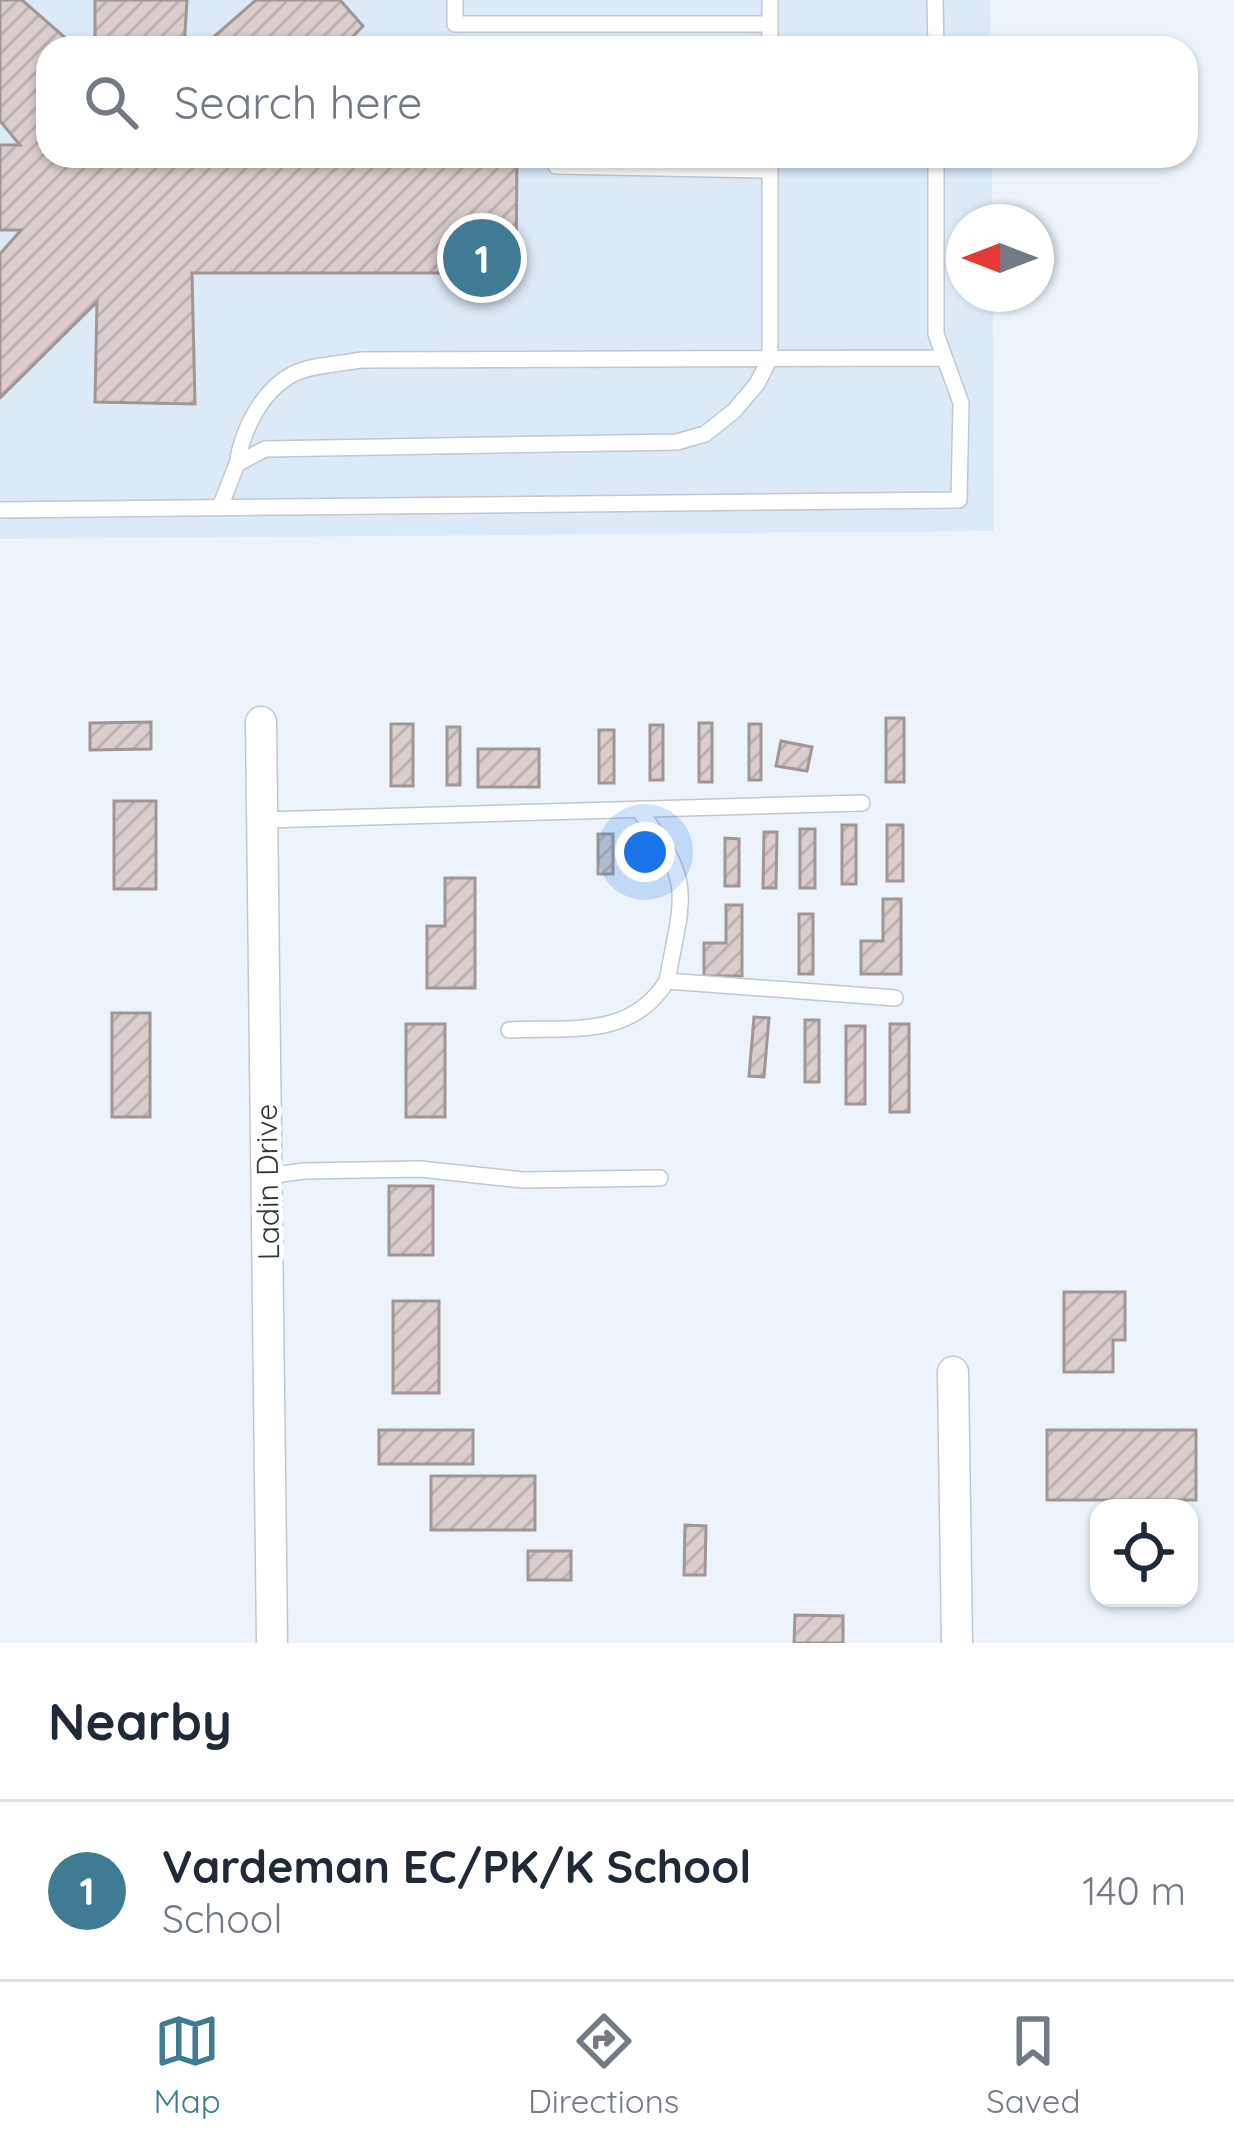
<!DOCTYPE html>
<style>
:root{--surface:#fff;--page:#f2f2f3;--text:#1f2937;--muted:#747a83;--line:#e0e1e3;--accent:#3f7c93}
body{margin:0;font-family:Quicksand,sans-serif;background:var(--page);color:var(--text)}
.controls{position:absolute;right:36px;bottom:36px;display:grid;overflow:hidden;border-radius:24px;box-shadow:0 3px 9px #0004}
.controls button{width:108px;height:108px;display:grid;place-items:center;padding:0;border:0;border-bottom:3px solid var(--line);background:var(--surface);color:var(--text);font:60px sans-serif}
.compass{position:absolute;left:946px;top:204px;width:108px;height:108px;border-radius:50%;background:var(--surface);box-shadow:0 3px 9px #0004;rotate:270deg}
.you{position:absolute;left:645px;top:852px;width:42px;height:42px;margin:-30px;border:9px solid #fff;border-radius:50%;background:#1a73e8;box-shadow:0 0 0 18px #1a73e833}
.badge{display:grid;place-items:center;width:78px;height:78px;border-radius:50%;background:var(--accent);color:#fff;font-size:39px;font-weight:700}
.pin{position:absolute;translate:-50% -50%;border:6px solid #fff;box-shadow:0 3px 12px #0006}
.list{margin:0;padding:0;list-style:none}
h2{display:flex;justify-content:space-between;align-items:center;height:156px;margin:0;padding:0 48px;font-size:51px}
h2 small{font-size:39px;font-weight:400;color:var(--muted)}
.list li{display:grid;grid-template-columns:78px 1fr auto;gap:36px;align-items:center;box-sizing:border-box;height:180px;padding:0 48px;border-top:3px solid var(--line)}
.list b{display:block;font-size:45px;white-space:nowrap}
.list p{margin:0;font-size:39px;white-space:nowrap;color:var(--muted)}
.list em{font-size:39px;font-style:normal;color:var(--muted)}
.icon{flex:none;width:66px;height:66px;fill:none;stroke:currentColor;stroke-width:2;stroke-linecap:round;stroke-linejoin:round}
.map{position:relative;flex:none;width:1234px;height:1643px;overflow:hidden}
.search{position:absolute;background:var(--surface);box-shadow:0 3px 9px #0004;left:36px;right:36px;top:36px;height:132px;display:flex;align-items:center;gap:30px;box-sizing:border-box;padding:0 42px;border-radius:36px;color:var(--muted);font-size:45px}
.sheet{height:336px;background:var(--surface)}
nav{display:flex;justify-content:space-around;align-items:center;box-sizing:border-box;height:168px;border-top:3px solid var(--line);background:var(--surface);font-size:33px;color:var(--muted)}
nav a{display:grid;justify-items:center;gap:6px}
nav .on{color:var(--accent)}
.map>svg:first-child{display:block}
</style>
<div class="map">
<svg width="1234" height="1643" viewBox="0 0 1234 1643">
<defs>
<pattern id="building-hatch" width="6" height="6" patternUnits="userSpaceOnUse" patternTransform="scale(3)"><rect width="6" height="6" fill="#d9cecb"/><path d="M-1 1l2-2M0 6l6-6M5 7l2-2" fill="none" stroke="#bbb2af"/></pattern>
</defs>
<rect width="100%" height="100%" fill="#ecf3fb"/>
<!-- built -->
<path fill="#dce9f7" d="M0,0H990L991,48H48V156H992V222H964V294H993L994,531L0,539Z"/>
<!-- building -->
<path fill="url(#building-hatch)" stroke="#a09693" stroke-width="3" d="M0,0H22L77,48H48V156H517L516,273H192L195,404L95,402L97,302L0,398V254L21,230H0V145H20L0,121Z
M95,0H187L184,48H95Z
M256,0H340L363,26L342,48H201Z
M886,718H904V782H886Z
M151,722V749L90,750V723Z
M699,723H712V782H699Z
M391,724H413V786H391Z
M749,724H761V780H749Z
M650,725H663V780H650Z
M447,727H460V785H447Z
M599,730H614V783H599Z
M781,741L812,747L807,771L776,766Z
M478,749H539V787H478Z
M114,801H156V889H114Z
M842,825H856V884H842Z
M887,825H903V881H887Z
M800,829H815V888H800Z
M764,832H777L776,888H763Z
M598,834H613V874H598Z
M725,838L739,839V886H725Z
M445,878H475V988H427V926H445Z
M883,899H901V974H861V941H883Z
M726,905H742V976H704V943H726Z
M799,914H813V974H799Z
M112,1013H150V1117H112Z
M754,1017L769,1018L764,1077L749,1076Z
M805,1020H819V1082H805Z
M406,1024H445V1117H406Z
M890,1024H909V1112H890Z
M846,1026H865V1104H846Z
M389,1186H433V1255H389Z
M1064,1292H1125V1340H1113V1372H1064Z
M393,1301H439V1393H393Z
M379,1430H473V1464H379Z
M1047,1430H1196V1500H1047Z
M431,1476H535V1530H431Z
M685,1525L706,1526L705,1575H684Z
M528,1551H571V1580H528Z
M795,1615L843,1616V1643H794Z"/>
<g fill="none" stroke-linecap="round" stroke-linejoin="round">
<!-- lane casing -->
<g stroke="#c0c7cf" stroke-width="18">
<path id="lane" d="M455,0V24H770
M770,0V48
M935,0L936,48
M556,166L770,170
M237,464C242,431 261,391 293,374C311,365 340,364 361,360L944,358
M220,507L237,464L265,449L677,442L705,434L734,411L757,384L770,358V156
M0,510L959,500L961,403L936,334V156
M638,809C695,883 683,894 667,981L895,998
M263,820L862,803
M509,1030C570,1027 631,1039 667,981
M267,1176L304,1171L420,1169L523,1180L660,1178"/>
</g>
<!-- street casing -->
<g stroke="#c0c7cf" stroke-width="33">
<path id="street" d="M261,722L272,1643
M953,1372L957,1643"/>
</g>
<!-- lane -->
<use href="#lane" stroke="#fff" stroke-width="15"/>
<!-- street -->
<use href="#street" stroke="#fff" stroke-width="30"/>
</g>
<g text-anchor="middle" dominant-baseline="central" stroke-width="10" stroke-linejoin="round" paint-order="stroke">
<!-- street labels -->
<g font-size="30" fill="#333639" stroke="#fff">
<text transform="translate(267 1182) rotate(-91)">Ladin Drive</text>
</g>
</g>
</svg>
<div class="controls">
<button><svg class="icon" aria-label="locate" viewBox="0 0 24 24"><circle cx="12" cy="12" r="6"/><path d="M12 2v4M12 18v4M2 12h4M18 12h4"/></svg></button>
</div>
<svg class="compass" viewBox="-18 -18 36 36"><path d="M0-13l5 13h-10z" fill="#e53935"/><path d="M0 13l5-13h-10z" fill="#747a83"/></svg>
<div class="you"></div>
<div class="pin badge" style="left:482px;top:258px">1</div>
<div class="search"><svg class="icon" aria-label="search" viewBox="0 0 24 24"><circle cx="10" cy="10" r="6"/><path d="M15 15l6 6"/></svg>Search here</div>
</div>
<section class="sheet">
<h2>Nearby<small></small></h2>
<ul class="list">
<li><span class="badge">1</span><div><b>Vardeman EC/PK/K School</b><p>School</p></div><em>140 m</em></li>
</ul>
</section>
<nav>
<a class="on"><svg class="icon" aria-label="map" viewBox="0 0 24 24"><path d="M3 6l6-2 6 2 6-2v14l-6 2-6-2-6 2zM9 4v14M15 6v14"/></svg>Map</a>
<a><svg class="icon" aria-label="directions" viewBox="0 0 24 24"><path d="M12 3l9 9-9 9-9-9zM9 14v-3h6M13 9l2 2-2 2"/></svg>Directions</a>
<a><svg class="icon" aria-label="saved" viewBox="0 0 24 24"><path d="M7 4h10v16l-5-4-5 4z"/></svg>Saved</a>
</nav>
